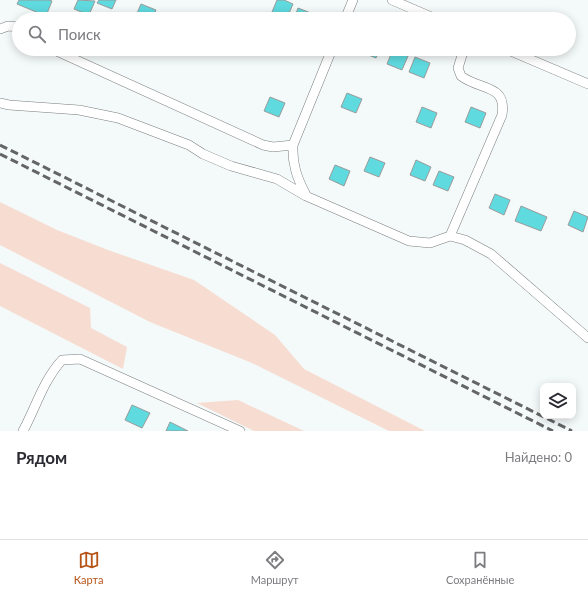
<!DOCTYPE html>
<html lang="ru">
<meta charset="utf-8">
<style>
:root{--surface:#fff;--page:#f2f2f3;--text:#2b2b33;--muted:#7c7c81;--line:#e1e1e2;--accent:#b55416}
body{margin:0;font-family:Lato,sans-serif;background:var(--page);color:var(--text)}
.controls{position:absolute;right:12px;bottom:12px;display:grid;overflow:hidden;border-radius:8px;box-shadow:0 2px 10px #0003}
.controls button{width:36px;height:36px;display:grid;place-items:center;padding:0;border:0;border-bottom:1px solid var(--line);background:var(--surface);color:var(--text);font:20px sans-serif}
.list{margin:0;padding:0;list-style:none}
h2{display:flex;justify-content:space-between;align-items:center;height:52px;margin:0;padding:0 16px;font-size:17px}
h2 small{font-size:13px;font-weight:400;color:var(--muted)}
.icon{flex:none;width:22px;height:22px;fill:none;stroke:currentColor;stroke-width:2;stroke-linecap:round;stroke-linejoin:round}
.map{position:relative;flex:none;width:588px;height:431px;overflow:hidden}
.search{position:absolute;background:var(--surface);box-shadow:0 2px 10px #0003;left:12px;right:12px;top:12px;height:44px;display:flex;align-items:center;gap:10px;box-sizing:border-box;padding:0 14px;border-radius:22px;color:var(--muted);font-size:15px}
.sheet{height:108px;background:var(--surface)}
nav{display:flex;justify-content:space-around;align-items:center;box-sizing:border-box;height:56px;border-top:1px solid var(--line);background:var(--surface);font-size:11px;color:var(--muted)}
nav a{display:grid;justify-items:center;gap:2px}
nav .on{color:var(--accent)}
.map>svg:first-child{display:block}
</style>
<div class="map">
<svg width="588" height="431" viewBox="0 0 588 431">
<rect width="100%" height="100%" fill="#f4f9f9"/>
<!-- green -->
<path fill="#f7ddd1" d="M0,202L57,230L108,250L194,280L275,335L304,369L425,431H389L252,363L150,322L0,245Z
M0,263L90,308L91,328L127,347L123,369L0,306Z
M238,400L304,431H254L197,403Z"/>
<!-- building -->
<path fill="#5fdadf" stroke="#989c9c" d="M19,0H49L52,1L46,16L17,4Z
M78,0L95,1L89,15L74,9Z
M99,0H116L112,9L97,3Z
M277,0H284L293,4L287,18L272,12Z
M141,4L156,10L152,19L135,18Z
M298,8L326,19H294Z
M362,49H380L376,58L361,52Z
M393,49L408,56L402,70L387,64Z
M415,57L430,63L424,78L409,72Z
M347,93L362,99L356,113L341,107Z
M270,97L285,103L279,117L264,111Z
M422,107L437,113L431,128L416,122Z
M471,107L486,113L480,128L465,122Z
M370,157L385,163L379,177L364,171Z
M416,160L431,167L425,181L410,175Z
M335,165L350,171L344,186L329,179Z
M439,171L454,177L448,191L433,185Z
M495,194L510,200L504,215L489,208Z
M521,206L547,217L541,231L515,221Z
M574,211L588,217L583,232L568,225Z
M132,405L150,413L142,428L125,420Z
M170,422L188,431H166Z"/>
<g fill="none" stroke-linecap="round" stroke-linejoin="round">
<!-- street casing -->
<g stroke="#7a7e7e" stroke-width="10">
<path id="street" d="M392,0L436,19
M345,19L353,0
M0,29L8,26L19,27
M52,49L263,145L273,147L293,145L332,49
M506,49L588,84
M0,103L9,105L79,110L118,118L189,145L203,154L231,166L277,179L306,196L409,241L430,243L450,236L502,115C507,84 481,91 461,76L458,68L464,49
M293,145C292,164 297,178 306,195
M450,236L465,240L491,254L588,338
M23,431C36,407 43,381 62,360L80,359L240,431"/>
</g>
<!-- street -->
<use href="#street" stroke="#fff" stroke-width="9"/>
<!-- rail -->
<path stroke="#646666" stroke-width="3" stroke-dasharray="8 4" stroke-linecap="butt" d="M0,145L572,431
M0,154L553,431"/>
</g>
</svg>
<div class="controls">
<button><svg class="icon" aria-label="layers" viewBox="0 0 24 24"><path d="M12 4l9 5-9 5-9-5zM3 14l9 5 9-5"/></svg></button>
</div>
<div class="search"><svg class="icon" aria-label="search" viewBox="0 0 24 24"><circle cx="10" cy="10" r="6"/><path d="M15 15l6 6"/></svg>Поиск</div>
</div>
<section class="sheet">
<h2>Рядом<small>Найдено: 0</small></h2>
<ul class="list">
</ul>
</section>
<nav>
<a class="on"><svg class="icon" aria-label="map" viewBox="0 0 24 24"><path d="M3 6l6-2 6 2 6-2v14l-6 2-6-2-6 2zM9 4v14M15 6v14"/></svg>Карта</a>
<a><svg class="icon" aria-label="directions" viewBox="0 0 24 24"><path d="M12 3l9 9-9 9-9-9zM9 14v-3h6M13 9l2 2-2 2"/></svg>Маршрут</a>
<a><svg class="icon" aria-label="saved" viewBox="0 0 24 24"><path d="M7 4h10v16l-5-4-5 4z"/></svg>Сохранённые</a>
</nav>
